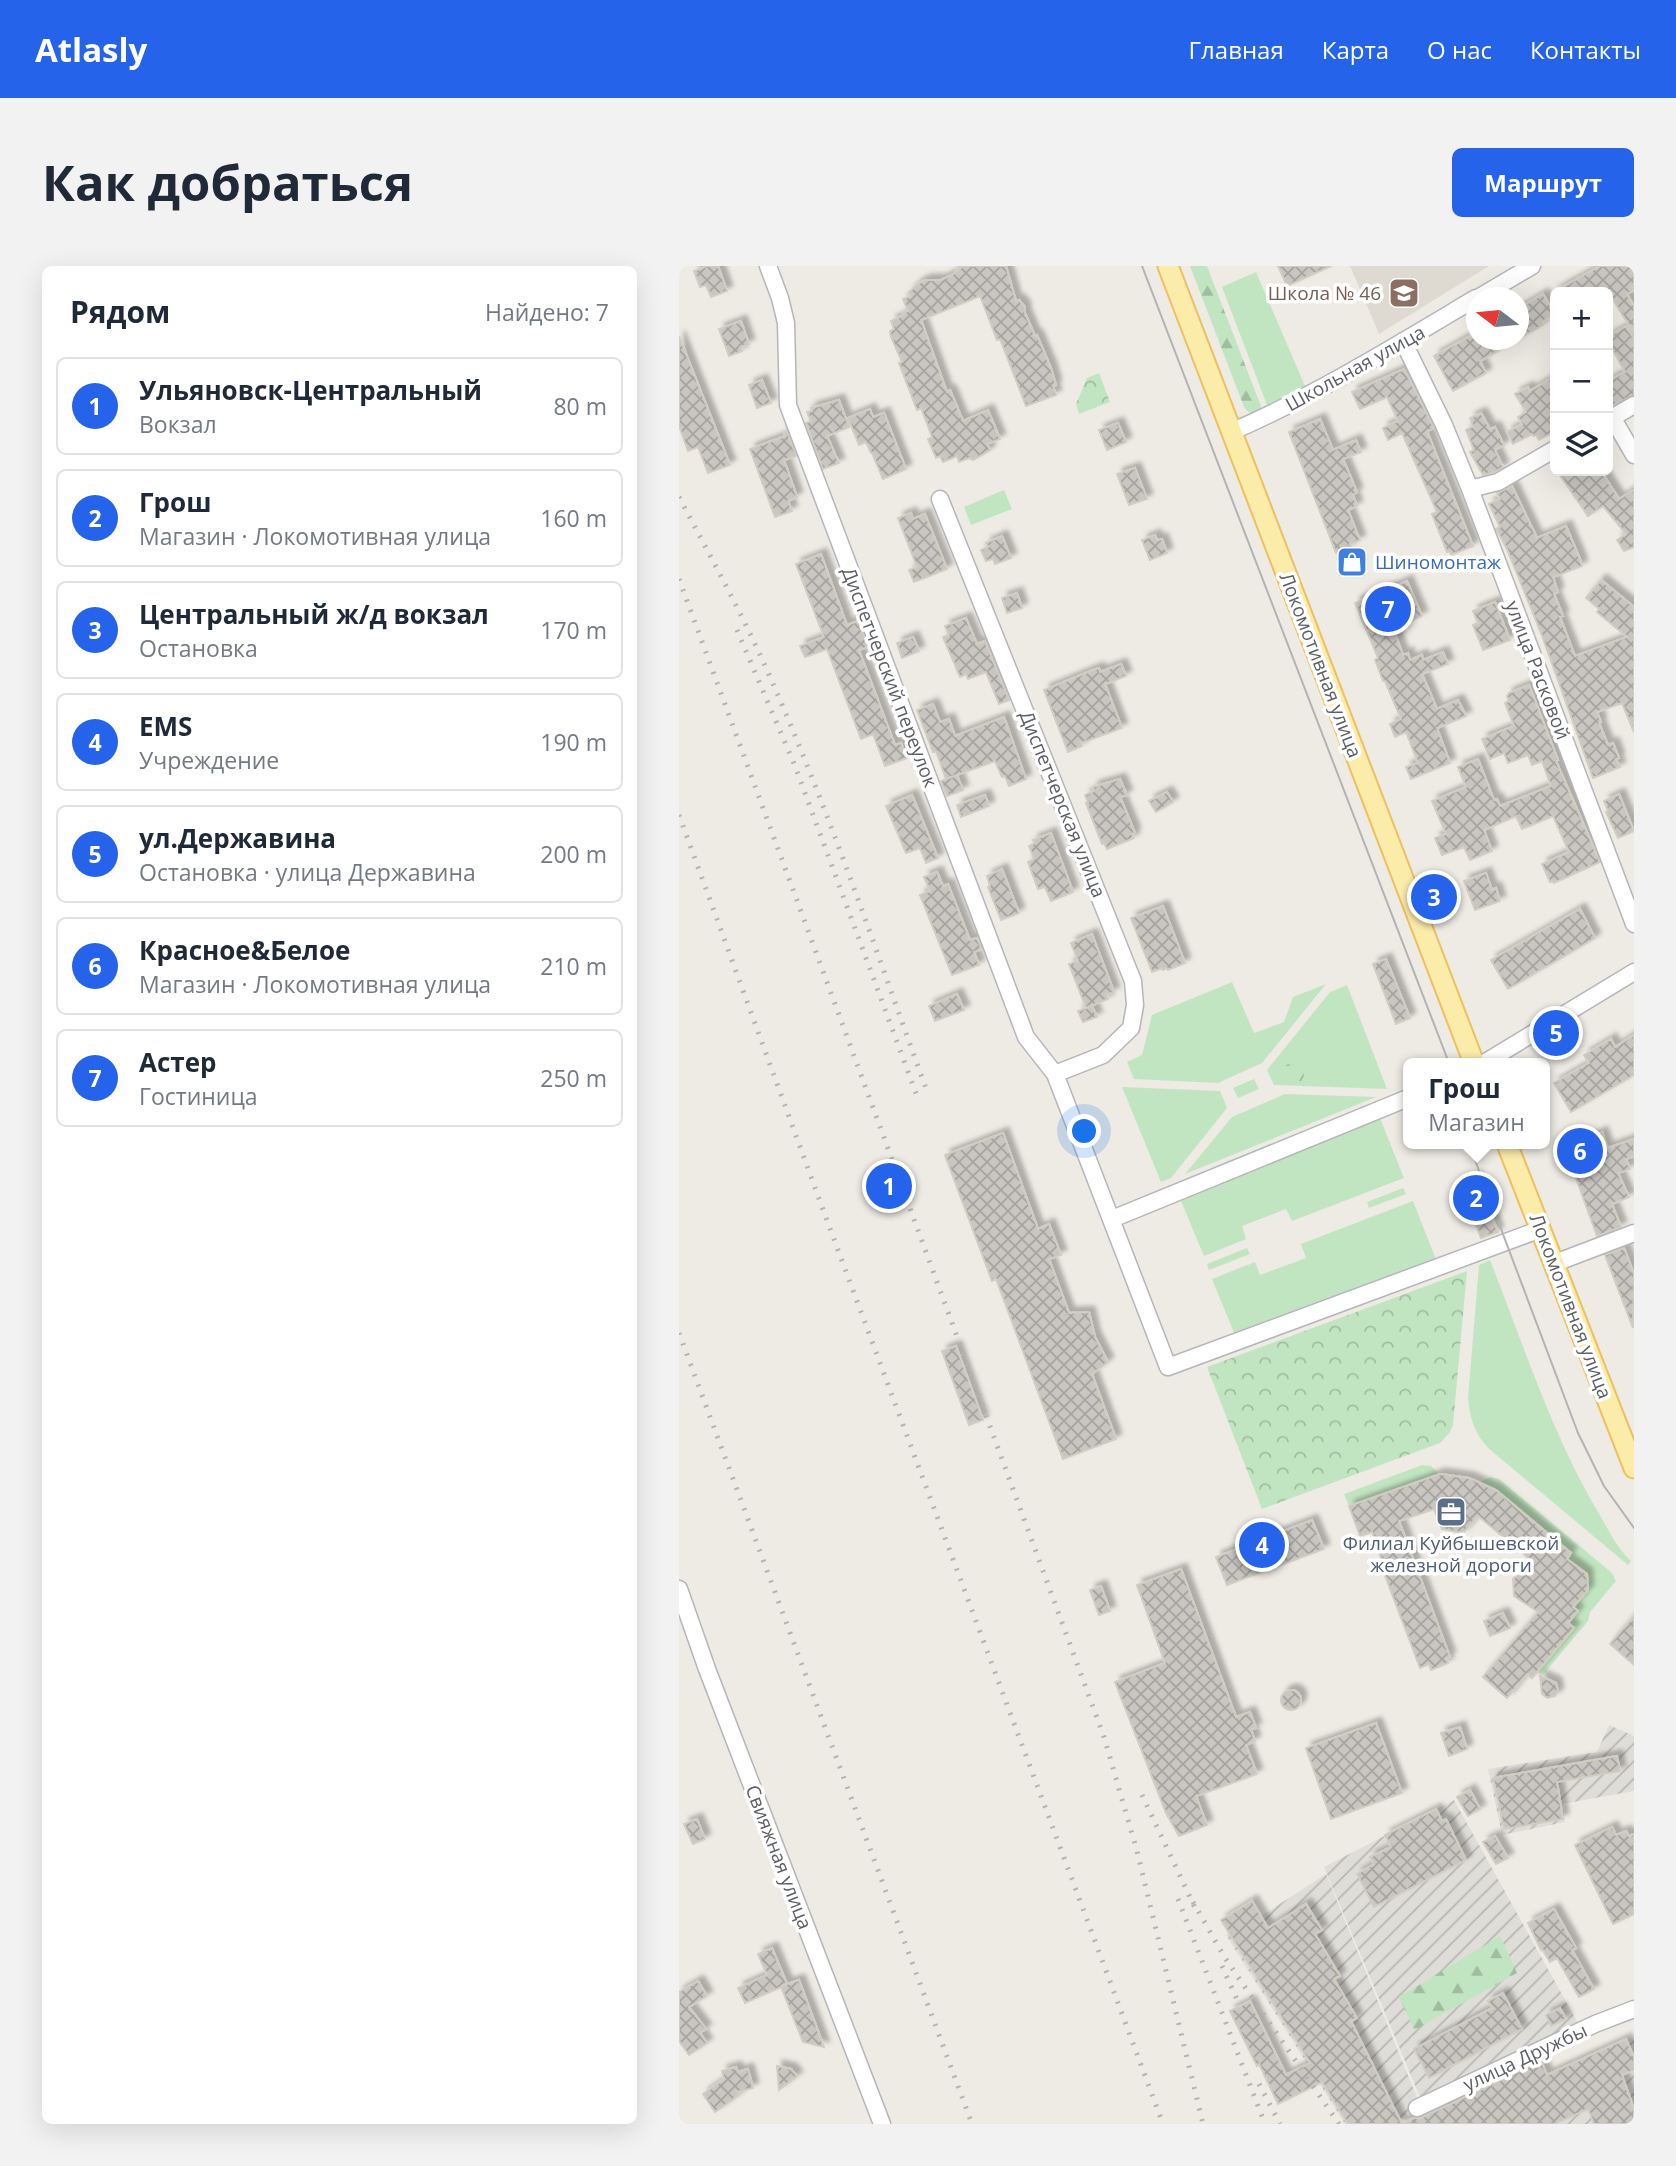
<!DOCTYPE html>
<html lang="ru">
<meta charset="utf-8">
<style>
:root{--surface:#fff;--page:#f2f2f3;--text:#1f2937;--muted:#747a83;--line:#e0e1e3;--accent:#2563eb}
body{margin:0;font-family:"Open Sans",sans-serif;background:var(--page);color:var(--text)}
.controls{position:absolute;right:21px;top:21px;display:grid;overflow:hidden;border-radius:10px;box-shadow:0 7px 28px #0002}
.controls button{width:63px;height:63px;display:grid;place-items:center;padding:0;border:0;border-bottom:2px solid var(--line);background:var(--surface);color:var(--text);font:35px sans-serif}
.compass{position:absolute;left:787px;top:21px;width:63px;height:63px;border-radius:50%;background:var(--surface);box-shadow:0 7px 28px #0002;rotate:286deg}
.you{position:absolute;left:406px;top:866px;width:24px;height:24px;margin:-18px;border:5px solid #fff;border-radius:50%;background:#1a73e8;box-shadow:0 0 0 10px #1a73e833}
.badge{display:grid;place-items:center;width:46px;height:46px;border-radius:50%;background:var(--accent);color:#fff;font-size:23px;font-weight:700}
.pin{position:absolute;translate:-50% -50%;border:4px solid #fff;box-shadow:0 2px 7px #0006}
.popup{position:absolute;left:724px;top:792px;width:147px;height:91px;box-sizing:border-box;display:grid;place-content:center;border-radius:10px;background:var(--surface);filter:drop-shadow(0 2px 5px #0005);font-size:23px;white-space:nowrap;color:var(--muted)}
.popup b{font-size:26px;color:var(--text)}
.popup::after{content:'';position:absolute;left:50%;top:100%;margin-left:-14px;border:14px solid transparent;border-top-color:var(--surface)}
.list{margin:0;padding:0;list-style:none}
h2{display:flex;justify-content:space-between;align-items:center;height:91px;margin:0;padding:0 28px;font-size:30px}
h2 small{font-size:23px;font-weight:400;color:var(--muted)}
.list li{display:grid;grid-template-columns:46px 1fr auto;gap:21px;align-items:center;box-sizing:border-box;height:98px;margin:0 14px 14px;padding:0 14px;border:2px solid var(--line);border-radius:10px}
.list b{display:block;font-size:26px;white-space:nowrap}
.list p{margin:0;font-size:23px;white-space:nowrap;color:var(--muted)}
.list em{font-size:23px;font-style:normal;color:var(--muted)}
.icon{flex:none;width:38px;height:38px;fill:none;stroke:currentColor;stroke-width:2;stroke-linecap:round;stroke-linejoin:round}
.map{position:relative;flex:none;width:955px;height:1858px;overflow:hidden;border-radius:10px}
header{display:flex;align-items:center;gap:42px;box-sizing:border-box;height:98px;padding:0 35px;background:var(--accent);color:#fff}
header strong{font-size:33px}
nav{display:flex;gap:38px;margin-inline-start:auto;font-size:24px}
.intro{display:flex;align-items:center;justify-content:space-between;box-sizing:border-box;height:168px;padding:0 42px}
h1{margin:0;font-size:49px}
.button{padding:18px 32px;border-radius:10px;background:var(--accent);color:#fff;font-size:24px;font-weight:700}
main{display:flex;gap:42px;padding:0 42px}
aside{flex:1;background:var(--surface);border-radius:10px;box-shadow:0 7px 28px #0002}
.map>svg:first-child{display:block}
</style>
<header>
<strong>Atlasly</strong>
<nav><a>Главная</a><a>Карта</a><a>О нас</a><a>Контакты</a></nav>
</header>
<div class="intro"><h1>Как добраться</h1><a class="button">Маршрут</a></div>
<main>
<aside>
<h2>Рядом<small>Найдено: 7</small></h2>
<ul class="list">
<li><span class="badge">1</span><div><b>Ульяновск-Центральный</b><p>Вокзал</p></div><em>80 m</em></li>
<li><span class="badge">2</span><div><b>Грош</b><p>Магазин · Локомотивная улица</p></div><em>160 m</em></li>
<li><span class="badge">3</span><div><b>Центральный ж/д вокзал</b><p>Остановка</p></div><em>170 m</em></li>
<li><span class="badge">4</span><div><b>EMS</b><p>Учреждение</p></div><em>190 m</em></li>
<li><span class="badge">5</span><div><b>ул.Державина</b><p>Остановка · улица Державина</p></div><em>200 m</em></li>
<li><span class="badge">6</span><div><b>Красное&amp;Белое</b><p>Магазин · Локомотивная улица</p></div><em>210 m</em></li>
<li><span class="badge">7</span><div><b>Астер</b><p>Гостиница</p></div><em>250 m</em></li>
</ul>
</aside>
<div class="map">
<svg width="955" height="1858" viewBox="0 0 955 1858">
<defs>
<pattern id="industrial-furrows" width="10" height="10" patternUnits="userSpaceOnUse" patternTransform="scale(1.75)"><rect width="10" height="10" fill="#dfddd8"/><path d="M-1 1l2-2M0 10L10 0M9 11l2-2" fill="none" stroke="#b8b7b3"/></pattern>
<pattern id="forest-firs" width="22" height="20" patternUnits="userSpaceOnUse" patternTransform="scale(1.75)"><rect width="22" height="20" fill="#c2e5c1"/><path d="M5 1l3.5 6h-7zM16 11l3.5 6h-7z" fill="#a1bda0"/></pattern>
<pattern id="park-crowns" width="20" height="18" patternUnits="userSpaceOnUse" patternTransform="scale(1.75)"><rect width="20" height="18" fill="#c2e5c1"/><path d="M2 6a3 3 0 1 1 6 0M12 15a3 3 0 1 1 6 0" fill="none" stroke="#a1bda0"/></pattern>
<pattern id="building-cross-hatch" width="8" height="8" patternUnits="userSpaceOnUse" patternTransform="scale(1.75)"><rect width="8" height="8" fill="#c9c6c1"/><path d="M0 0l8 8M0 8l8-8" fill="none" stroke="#a6a4a0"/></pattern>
<filter id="shadow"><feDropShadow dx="5.5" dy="-5.5" stdDeviation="2" flood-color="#0004"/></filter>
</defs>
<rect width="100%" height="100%" fill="#eeebe4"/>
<!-- industrial -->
<path fill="url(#industrial-furrows)" d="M930,1459L955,1470V1525L883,1538L886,1556L823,1569L809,1503L918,1486Z
M775,1534L900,1759L741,1831L645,1601Z
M647,1608L739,1834L860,1789L869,1808L955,1771V1858H666L547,1669L582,1650Z"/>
<!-- education -->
<path fill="#dedad2" d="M671,0H810L700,68Z"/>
<!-- grass -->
<path fill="#c2e5c1" d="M577,6L626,120L588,139L543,21Z
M325,224L333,243L292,259L285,241Z
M553,716L575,767L605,756L614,731L647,718L583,797L539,817L455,813L448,796L463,789L473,749Z
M668,719L708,823L595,819L588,804L651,726Z
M575,813L580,823L559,832L554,822Z
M443,821L541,825L548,842L492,912L482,916Z
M606,828L697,831L506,908L553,851Z
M701,852L725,912L613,955L607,943L563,960L567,973L525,990L502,935Z
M724,922L727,928L690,942L688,936Z
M734,935L758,996L556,1069L533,1013L576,996L581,1009L627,992L622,978Z
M568,982L571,988L530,1004L528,998Z
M811,994C845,1080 874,1172 922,1251C931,1267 939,1283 952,1295L949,1299L809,1182C795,1167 791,1152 789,1132L800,999Z
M743,1199L752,1200L760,1208L670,1240L665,1228Z
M812,1211L820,1213L933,1307L937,1315L911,1346L909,1355L863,1410L859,1406L896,1362L890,1357L900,1345L889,1336L900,1334L909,1324L908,1308L882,1300L892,1287L817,1224L800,1216Z"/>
<!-- forest -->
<path fill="url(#forest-firs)" d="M511,0H528L580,135L582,140L580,146C572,149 570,147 565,141Z
M609,798L623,804L625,810L622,815H612L602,808L603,802Z
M821,1670L838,1707L735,1764L720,1731Z"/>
<!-- park -->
<path fill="url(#park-crowns)" d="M420,107L431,136L400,148L397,138L408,112Z
M788,1005L774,1159L771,1166L761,1177L583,1243L528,1101Z"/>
<!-- building -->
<path fill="url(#building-cross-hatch)" stroke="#d2cdc2" stroke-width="2" filter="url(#shadow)" d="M28,0H39L48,25L32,31L27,19L21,21L15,5Z
M284,0H327L337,35L340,34L346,41V47L356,70L358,69L372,102L377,119L374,120L377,129L347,140L321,73L318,74L301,30L242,54L268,126L271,124L284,155L309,144L321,173L308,178L311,184L294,194L290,192L280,196L278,190L264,196L261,190L257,192L249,173L253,171L242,142L238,144L220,97L223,96L212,71L211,65L215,63L212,55L225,49L224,47L229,45L224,33L232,30L230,26L240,17L247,14H262L273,9Z
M599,0H652L608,20Z
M921,0H955V24L948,28L955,40V67L929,26H875Z
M864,28L876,48L863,56L864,59L839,73V43Z
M62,55L70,78L61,81L63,85L50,90L40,63Z
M947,60L955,73V129L929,142V115L946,106L929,75V71Z
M797,67V74H839L801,95L807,107L774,125L755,90Z
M0,70L51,199L29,207L19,181L9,185L0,160Z
M725,103L755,162L748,165L794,280L772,289L771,285L768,286L753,248L758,246L723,167L709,174L704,162L719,155L708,131L681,143L673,126Z
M876,110V165L860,174L857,169L855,170L853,168L834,178L828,166L843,158L839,151L847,146L836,128L849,121L851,125Z
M83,114L92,137L78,142L70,119Z
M160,134L170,161L148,170L160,197L144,203L127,157L132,155L128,146L133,145L132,142Z
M191,143L194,151L205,147L227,203L204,213L193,187H192L187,176L180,179L169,152Z
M802,147L811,163L816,161L825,179L816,184L824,201L815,206L804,209L791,186L795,184L787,164L794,160L791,152Z
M641,153L654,184L677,174L682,186L664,193L678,226L674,229L678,240L669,244L681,274L671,278L672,281L657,287L610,166Z
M439,157L447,176L428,184L420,164Z
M108,165L117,190L105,194L118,231L109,235L113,245L96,251L71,183L106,170L105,166Z
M456,202L468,233L450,239L438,208Z
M878,205H922L940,233L955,224V281L945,285L938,274L947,268L924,240L909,250Z
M833,220L858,272L887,260L901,293L903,300L874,311L879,326L875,328L884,350L881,351L896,390L948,371L918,346L920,343L907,332L922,314L955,341V466L943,437L918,446L922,456L920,457L929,479L934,477L940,492L937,493L941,501L914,512L862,367L828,283L817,263L821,261L810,238L821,233L818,227Z
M232,247L234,253L246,248L268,303L235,316L230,304L238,301L219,252Z
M476,269L478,274L483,273L488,287L471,294L463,274Z
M323,270L332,292L316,298L314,293L307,295L302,284L309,281L307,277Z
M142,288L168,359L179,355L189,381L180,384L216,479L222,477L228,492L206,500L194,468L182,473L148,383L126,391L121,380L145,371L117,298Z
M728,315L743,350L714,362L724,389L729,387L731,394L743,389L744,394L764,386L769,398L743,408L758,443L779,434L787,450L758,462L771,497L732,513L727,501L739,497L727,466L716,471L711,458L722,453L706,415H704L696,394L699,392L676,337Z
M338,327L343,342L328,347L323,332Z
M816,336L831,374L804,384L794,359L799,357L794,345Z
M287,352L298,378L306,375L330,434L320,438L307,406L289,413L287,408L281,411L264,371L270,369L266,360Z
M234,371L240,385L223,392L218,377Z
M442,398L447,410L426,418L443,462L402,477L403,480L389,486L365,424L414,404L420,402L421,406Z
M850,419L879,494L877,495L921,596L875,617L874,615L871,616L863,598L890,586L874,550L843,563L837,550L805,564L813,585L791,594L785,581L763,589L756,572L767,568L753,535L787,521L779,501L799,493L815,534L818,533L821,540L872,520L863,495L853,499L849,489L829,497L825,487L811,493L803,473L835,460L826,437L830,435L828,430L830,427Z
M254,438L261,456L270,453L276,470L325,451L347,513L330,520L326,510L323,511L316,495L267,513L257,485L254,486L238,444Z
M278,509L284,524L268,530L262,515Z
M441,513L448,529L441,531L456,567L453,568L455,572L428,583L425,577L423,578L407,537L409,536L406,529L415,525L414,521Z
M488,526L494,536L477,546L470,535Z
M940,528L955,565L939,572L927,546L929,545L925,535Z
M233,529L259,592L247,597L241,582L227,587L207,540Z
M306,529L310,540L282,551L278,539Z
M372,567L394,626L372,635L366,621L359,623L349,596L355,593L350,580L356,577L354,574Z
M323,603L340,647L322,654L309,621L311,620L308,610Z
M258,606L264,620L269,618L291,674L298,672L303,683L295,686L300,699L273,709L241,629L251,625L245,611Z
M807,607L813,624L817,622L821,635L796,644L785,615Z
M484,640L506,697L489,704L488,702L484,704L483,702L473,706L452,652Z
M901,643L916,672L829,723L812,694Z
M413,668L435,726L427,729L429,733L407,742L390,698L399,695L392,677Z
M707,693L731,752L717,758L694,698Z
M278,728L285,744L256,755L250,740Z
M413,740L418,751L404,756L399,745Z
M955,769V809L892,846L875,817L910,797L905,789L932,773L936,781Z
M923,866L929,882L955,873V890L947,893L951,903L939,907L950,931L933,938L942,961L918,970L894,904L900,902L891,880Z
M324,867L359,963L370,958L382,989L370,993L390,1047L410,1046L416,1071L429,1096L413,1108L437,1173L384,1193L317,1013L313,1015L266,889Z
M797,911L819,966L802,972L781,917Z
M945,982L955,1008L954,1062L926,989Z
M277,1080L304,1154L290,1159L263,1085Z
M761,1208L790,1212L817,1224L892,1287L888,1293L908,1308L909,1324L894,1341L899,1345L889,1357L895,1362L853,1412L848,1408L828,1432L804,1411L859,1346L835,1330L834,1313L853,1295L799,1250L784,1267L763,1263L755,1243L720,1255L771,1391L767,1392L769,1397L752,1404L750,1398L741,1402L702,1299L704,1298L693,1266L681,1270L670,1240Z
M633,1254L645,1283L548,1319L537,1291Z
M502,1303L557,1451L571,1446L577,1462L572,1463L576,1475L567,1479L578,1508L517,1530L528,1559L500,1570L487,1547L436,1416L486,1397L458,1319Z
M422,1320L431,1345L420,1349L411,1324Z
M824,1347L831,1362L811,1370L805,1355Z
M955,1350V1399L931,1378Z
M861,1410L877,1417L879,1426L876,1430L868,1432L863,1428Z
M602 1434a10 10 0 1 1 20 0a10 10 0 1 1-20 0Z
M697,1457L723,1527L652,1553L627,1482Z
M781,1461L788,1483L770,1490L762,1467Z
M938,1490L941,1505L878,1516L884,1553L825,1563L814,1512Z
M791,1524L801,1543L789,1550L778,1531Z
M757,1543L763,1555L767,1553L787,1594L695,1641L678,1608L695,1598L691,1591L712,1581L706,1569Z
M18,1553L26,1573L14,1578L5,1558Z
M933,1561L937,1569L947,1565L950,1570L955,1568V1648L934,1658L896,1579Z
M816,1570L829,1592L817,1598L804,1576Z
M573,1635L589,1662L627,1638L643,1664L636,1668L661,1710L655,1713L678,1752L672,1755L723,1858L735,1852H742L862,1795L868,1809L947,1773L955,1791V1804L943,1809L955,1843V1858H915L909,1843L875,1858H669L643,1816L599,1838L580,1798L578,1800L551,1745L571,1735L607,1809L631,1797L542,1654Z
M875,1643L897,1682L893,1684L915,1723L900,1731L878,1692L871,1696L863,1683L862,1684L849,1657Z
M93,1682L108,1718L102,1720L120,1714L145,1781L124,1776L102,1721L66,1737L59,1722L88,1709L79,1688Z
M19,1715L28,1730L10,1741L27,1763L21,1767L28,1777L10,1789L0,1775V1726Z
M824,1727L843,1763L750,1812L735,1783L813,1742L809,1735Z
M881,1742L887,1753L872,1760L867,1749Z
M98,1800L112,1803L118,1810L100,1824Z
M57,1801L59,1806L69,1803L74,1822L58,1826L60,1829L36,1846L24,1828L45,1813L43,1805Z"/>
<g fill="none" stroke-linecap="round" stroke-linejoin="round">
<!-- minor casing -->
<g stroke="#b4b6ba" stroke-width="19">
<path id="minor" d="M89,0L101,32L107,57L109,139L347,771L376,808L489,1101L862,963
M799,32L853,0
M724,75L765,159L791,223L955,658
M933,151L955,189
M929,154L955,139
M552,166C637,129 718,79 797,32
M791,223L819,216L876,183
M261,233L454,715L456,739L452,762L424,789L376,808
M805,797L955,706
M433,953L729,832
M876,997L955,967
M0,1323L28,1403L203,1858
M738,1842L916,1758L955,1743"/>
</g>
<!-- major casing -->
<g stroke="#ecc05e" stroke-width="23">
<path id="major" d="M489,0L795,797
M828,878L955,1202"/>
</g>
<!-- minor -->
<use href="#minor" stroke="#fff" stroke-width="16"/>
<!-- major -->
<use href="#major" stroke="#fcecaa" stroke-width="19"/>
<!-- tram -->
<path stroke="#b2b3b4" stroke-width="2" d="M463,0L770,797
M790,878L899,1167L925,1220L955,1262"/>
<!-- rail -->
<path stroke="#b2b3b4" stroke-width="5" stroke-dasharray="2 9" stroke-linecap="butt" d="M0,231C31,290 64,349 91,411C151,547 198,688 249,828
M0,313L425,1471L458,1585L524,1858
M58,364L116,500L238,830
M0,549L143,941L484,1858
M0,1067L293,1858
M463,1529L518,1646
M499,1633L586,1858
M514,1636L546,1692L660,1858
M543,1700L560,1738
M580,1818L601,1858"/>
</g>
<!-- icons -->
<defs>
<g id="school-square" transform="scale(1.575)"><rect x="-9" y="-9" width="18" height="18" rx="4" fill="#8d6e63" stroke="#fff"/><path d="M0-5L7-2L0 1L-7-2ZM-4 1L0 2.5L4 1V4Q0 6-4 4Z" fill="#fff"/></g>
<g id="shop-square" transform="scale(1.575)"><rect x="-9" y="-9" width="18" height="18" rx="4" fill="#3f7fe0" stroke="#fff"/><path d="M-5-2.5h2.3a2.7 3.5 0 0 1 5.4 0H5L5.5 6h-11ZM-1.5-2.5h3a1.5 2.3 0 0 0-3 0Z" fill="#fff"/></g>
<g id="office-square" transform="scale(1.575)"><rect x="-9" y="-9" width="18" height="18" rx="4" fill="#5c6f8a" stroke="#fff"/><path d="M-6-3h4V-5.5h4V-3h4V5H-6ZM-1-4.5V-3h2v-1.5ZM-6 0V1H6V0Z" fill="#fff"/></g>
</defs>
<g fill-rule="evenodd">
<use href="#school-square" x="725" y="27"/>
<use href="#shop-square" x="673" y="296"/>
<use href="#office-square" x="772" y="1246"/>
</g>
<g text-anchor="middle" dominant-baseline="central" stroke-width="7" stroke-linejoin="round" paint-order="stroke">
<!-- education labels -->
<g font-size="19" fill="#785e54" stroke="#fff" text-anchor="end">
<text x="702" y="27">Школа № 46</text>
</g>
<!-- street labels -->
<g font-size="19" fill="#5c6064" stroke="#fff">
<text transform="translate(676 102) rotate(-29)">Школьная улица</text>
<text transform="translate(642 399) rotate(69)">Локомотивная улица</text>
<text transform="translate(859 404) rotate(69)">улица Расковой</text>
<text transform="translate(211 411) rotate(69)">Диспетчерский переулок</text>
<text transform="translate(384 538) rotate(68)">Диспетчерская улица</text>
<text transform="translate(892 1040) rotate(69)">Локомотивная улица</text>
<text transform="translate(100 1591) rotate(69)">Свияжная улица</text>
<text transform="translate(846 1791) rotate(-25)">улица Дружбы</text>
</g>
<!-- shop labels -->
<g font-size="19" fill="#366cbe" stroke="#fff" text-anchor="start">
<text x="696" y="296">Шиномонтаж</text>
</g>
<!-- service labels -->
<g font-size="19" fill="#4e5e75" stroke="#fff">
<text x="772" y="1277">Филиал Куйбышевской<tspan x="772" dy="22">железной дороги</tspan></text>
</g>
</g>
</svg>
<div class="controls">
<button>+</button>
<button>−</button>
<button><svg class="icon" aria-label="layers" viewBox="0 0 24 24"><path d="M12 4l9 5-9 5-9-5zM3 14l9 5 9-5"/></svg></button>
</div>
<svg class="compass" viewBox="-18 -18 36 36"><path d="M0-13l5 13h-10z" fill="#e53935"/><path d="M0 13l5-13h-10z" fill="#747a83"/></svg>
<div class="you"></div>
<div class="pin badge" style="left:210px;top:920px">1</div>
<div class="pin badge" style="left:797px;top:932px">2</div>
<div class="popup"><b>Грош</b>Магазин</div>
<div class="pin badge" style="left:755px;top:631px">3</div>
<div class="pin badge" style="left:583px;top:1279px">4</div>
<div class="pin badge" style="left:877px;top:767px">5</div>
<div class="pin badge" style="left:901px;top:885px">6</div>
<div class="pin badge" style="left:709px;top:343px">7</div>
</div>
</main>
